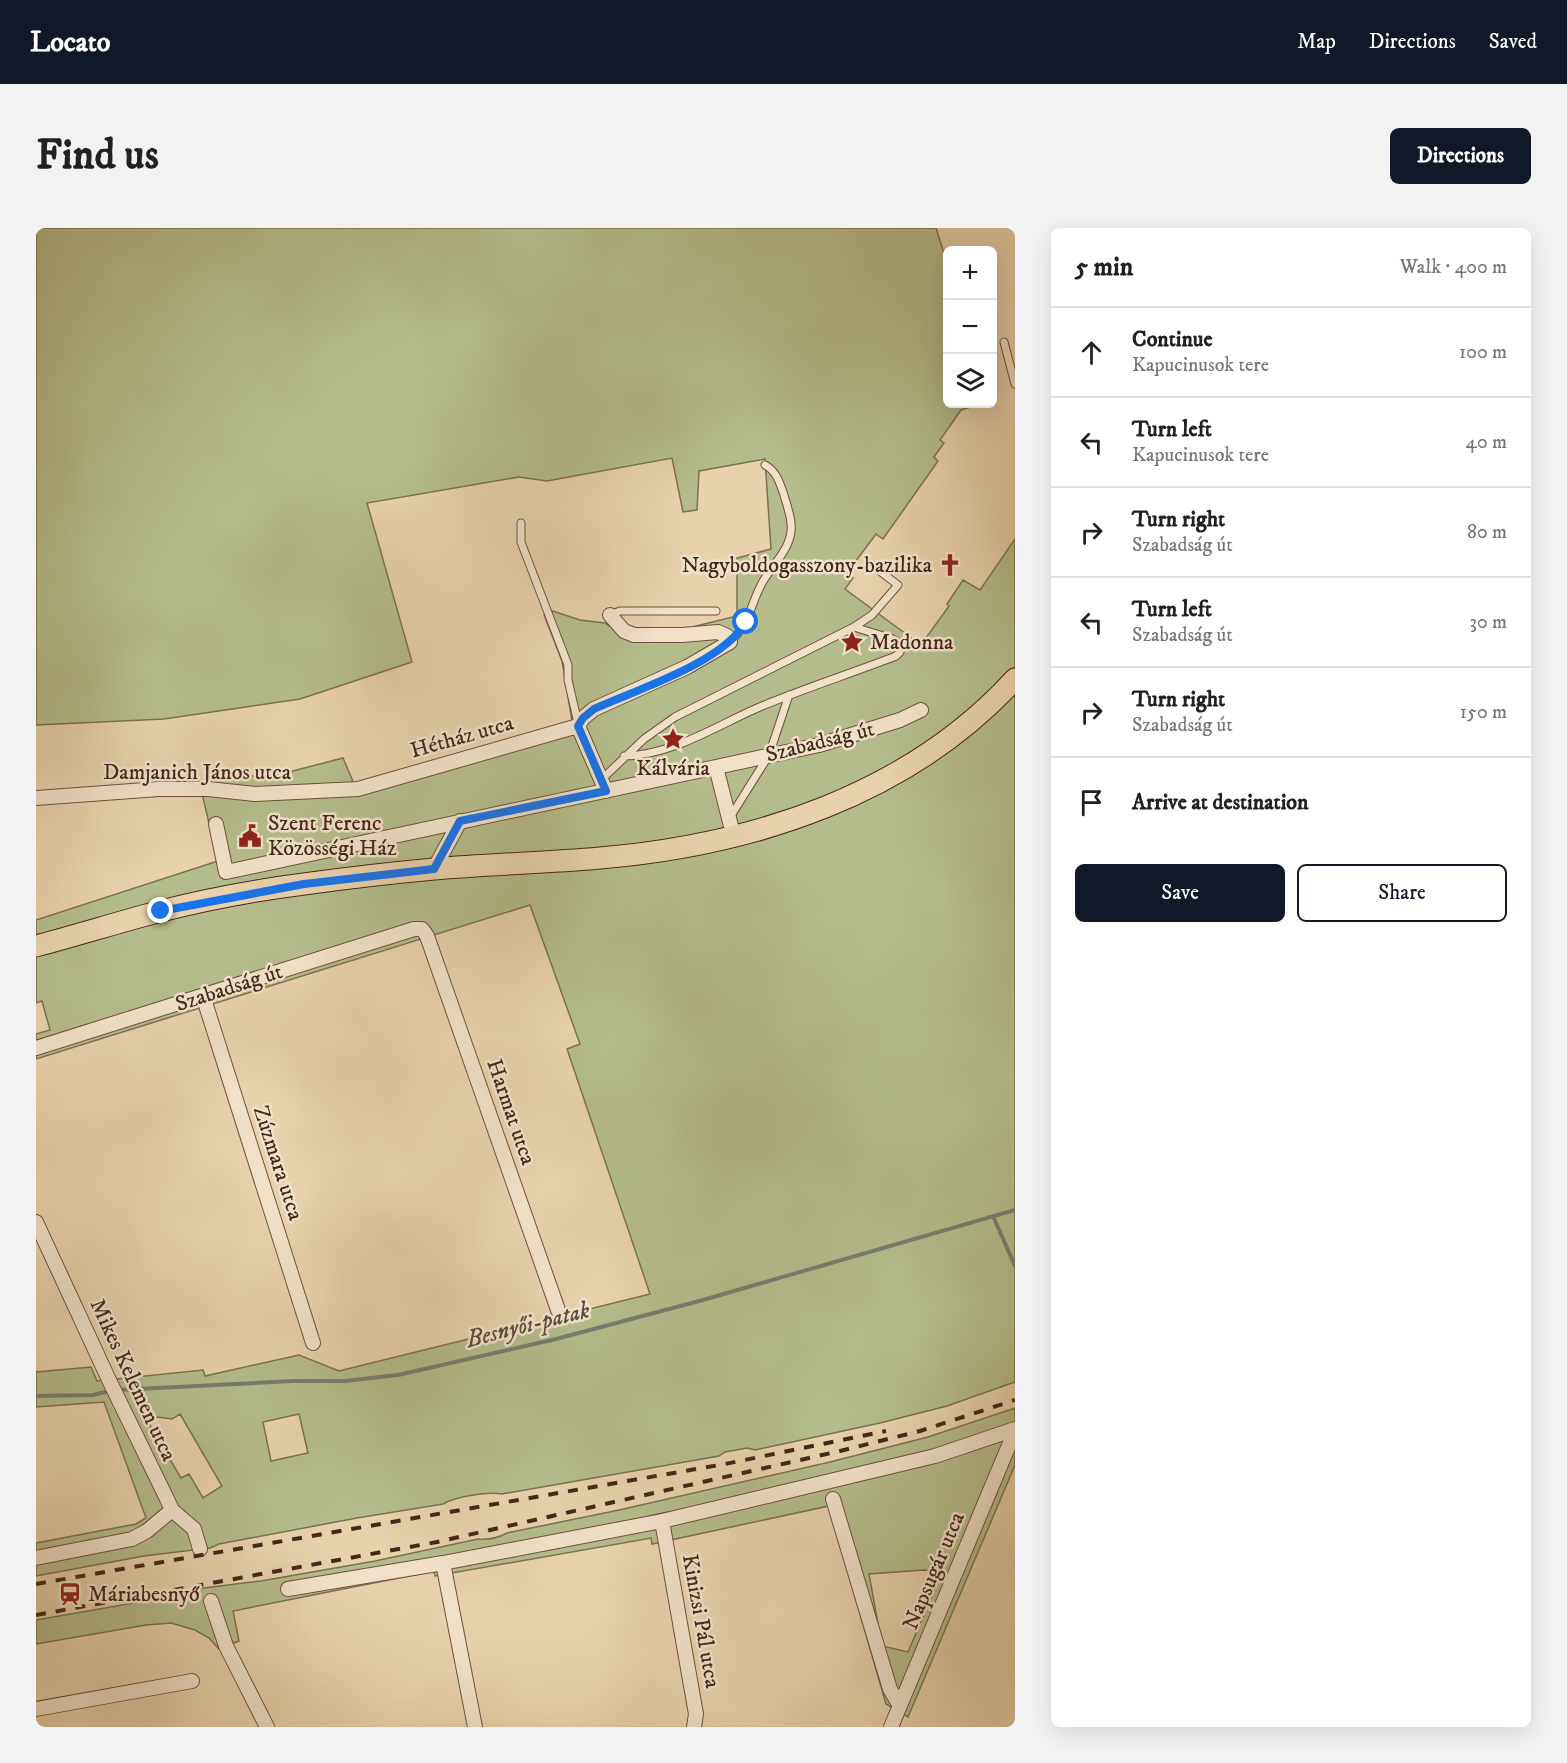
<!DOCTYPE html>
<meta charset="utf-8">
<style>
:root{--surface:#fff;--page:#f2f2f2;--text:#202124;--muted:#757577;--line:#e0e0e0;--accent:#111827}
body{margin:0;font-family:"IM FELL DW Pica",serif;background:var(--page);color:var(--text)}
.controls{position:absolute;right:18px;top:18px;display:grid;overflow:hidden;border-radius:9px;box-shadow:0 6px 24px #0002}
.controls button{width:54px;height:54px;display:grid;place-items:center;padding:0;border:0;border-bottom:2px solid var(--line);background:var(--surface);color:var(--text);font:30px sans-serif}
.stop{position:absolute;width:18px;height:18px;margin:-14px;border:4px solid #1a73e8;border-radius:50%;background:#fff}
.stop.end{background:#1a73e8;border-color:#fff;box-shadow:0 2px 6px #0008}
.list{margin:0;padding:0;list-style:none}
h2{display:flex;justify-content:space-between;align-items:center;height:78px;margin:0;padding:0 24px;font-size:26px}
h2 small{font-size:20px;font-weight:400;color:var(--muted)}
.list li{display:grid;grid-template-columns:39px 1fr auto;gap:18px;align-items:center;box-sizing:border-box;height:90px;padding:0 24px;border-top:2px solid var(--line)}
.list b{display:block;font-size:22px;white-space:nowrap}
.list p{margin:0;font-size:20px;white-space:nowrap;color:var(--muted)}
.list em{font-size:20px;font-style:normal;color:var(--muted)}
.actions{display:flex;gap:12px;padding:18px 24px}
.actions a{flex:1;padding:14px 0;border:2px solid var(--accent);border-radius:9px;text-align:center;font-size:21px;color:var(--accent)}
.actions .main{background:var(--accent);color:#fff}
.icon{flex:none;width:33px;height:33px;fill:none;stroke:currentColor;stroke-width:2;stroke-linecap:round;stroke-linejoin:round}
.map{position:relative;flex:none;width:979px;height:1499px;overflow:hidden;border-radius:9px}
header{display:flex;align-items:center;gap:36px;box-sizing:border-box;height:84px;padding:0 30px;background:var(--accent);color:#fff}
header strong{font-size:28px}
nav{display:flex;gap:33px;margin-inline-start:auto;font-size:21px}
.intro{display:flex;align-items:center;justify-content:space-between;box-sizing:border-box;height:144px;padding:0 36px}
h1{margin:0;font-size:42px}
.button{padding:15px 27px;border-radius:9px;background:var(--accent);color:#fff;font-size:21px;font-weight:700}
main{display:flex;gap:36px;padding:0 36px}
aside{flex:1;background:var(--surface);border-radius:9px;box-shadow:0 6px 24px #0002}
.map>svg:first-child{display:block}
</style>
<header>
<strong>Locato</strong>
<nav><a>Map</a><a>Directions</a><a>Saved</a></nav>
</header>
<div class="intro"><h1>Find us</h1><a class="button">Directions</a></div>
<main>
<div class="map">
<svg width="979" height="1499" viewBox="0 0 979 1499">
<rect width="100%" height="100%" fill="#e8d1ab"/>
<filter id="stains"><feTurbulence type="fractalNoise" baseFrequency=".00333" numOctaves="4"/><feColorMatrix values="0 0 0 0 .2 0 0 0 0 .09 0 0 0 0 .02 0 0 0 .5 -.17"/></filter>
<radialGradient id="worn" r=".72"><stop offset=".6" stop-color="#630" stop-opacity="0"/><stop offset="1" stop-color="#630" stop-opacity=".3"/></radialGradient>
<!-- green -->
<path fill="#b4bc8b" stroke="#7c7252" stroke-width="1.5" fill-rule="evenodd" d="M0,0H900L911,35L912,176H944L925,182L904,212L908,215L898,229L902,233L847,311L840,306L811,345L817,350L809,361L885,417L913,378L911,376L927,352L944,362L979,311V439L964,455L905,506L820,558L717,596L724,613C792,591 861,564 917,519C939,502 959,483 979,465V1154L911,1178L844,1195L719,1222L711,1220L689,1224L683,1228L466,1266C452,1263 419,1269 407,1276L321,1290L183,1316L174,1320L108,1328L0,1348V1315L100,1296L110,1290L68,1174L0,1179V1144L55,1139L61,1153L167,1142L169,1148L263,1127L303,1143L614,1066L531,821L544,816L494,677L0,831V806L14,802L6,773L0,775V692L182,633L163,553L249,545L307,530L319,558L536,493L526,433L508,387L517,383L544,392L569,395L580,402L652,400L701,388V330L735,321L729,231L663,243L661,282L647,284L636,230L511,253L483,249L331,275L376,434L264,471L128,491L0,497ZM144,1186L186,1258L167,1270L153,1246L145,1250L112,1194L121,1189L136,1191ZM263,1186L272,1225L235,1233L227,1194Z
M979,1180V1237L872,1489L850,1476L793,1278L616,1316L615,1310L399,1348L398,1343L197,1383L203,1413L183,1421L173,1410L159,1402L135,1395L110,1397L0,1416V1392L115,1372L154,1364L160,1361L225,1353L339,1333L442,1311C452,1312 462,1310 471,1305L583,1282L794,1234L892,1209ZM888,1342L906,1344L872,1424L846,1418L833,1346Z"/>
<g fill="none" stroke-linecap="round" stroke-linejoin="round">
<!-- stream -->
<path stroke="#777d6e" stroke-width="4" d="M957,988L979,1038
M81,1162L257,1153H309L362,1147L520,1111L667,1072L979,982
M0,1168L57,1167L74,1163
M614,1289L633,1285"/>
<!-- service casing -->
<g stroke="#6e523e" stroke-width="9">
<path id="service" d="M968,114L979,156
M485,295V314L532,437V452L542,495
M574,387L584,383H680
M818,399L836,387L862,357L837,338
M694,414C713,396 714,379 725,357C735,337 758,320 755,295C754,285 750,274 747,264C743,253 740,243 729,237
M565,552L608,511L639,489L818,399L857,411L865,416L864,424L860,428C816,445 770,460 726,478C681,497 638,527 588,528
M693,591L733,527L753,467"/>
</g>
<!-- minor casing -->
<g stroke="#6e523e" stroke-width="16">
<path id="minor" d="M542,498L547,490L558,481L651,439L694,414L691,408L682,404L646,407H598L588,403L574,387
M542,498L570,563
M680,539L698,610
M0,570L123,561H172L219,566L322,561L542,498
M180,596L190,644L783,517L864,492L885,482
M398,641L424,593
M167,768L277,1115
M0,820L378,701H386L391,708L522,1082
M0,994L73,1152L131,1271L136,1282L158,1301L164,1321
M797,1271L854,1461L864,1478
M626,1293L660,1486L658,1499
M0,1330L96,1311L111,1303L136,1282
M407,1335L439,1499
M252,1361L407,1335L626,1293L899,1228L979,1201
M175,1373L190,1418L231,1499
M0,1481L156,1453
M855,1499L979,1203"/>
</g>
<!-- primary casing -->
<g stroke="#45271a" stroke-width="23">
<path id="primary" d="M0,718C42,707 83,694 125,683C172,671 221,662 268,656C311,650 355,645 398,641C453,636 509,635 564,630C717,617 873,567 979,451"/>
</g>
<!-- service -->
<use href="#service" stroke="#f0e1c8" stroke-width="7"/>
<!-- minor -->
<use href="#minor" stroke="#f0e1c8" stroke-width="14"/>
<!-- primary -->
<use href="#primary" stroke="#e8d1ab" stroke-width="21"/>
<!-- rail -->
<path stroke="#45271a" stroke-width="4" stroke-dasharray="10 10" stroke-linecap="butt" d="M0,1356L689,1236L850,1203
M0,1387L401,1314L804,1223L884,1203L979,1172"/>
</g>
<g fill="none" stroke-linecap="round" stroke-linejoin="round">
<!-- route -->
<path stroke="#1a73e8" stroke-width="8" d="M125,683L268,656L398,641L424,593L570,563L542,498L547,490L558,481C602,461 686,435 710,394"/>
</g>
<!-- icons -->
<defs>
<g id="church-bare" transform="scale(1.8)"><path d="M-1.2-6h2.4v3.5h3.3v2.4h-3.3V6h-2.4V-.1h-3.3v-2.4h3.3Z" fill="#8f2418" stroke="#f0e1c8" stroke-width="2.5" paint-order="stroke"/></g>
<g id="sight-bare" transform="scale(1.8)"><path d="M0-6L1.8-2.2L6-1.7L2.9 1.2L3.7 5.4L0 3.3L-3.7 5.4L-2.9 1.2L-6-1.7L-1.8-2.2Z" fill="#8f2418" stroke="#f0e1c8" stroke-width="2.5" paint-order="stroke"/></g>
<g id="civic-bare" transform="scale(1.8)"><path d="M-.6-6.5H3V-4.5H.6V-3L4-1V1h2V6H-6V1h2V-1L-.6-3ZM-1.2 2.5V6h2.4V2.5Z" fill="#8f2418" stroke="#f0e1c8" stroke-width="2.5" paint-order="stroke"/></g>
<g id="station-bare" transform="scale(1.8)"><path d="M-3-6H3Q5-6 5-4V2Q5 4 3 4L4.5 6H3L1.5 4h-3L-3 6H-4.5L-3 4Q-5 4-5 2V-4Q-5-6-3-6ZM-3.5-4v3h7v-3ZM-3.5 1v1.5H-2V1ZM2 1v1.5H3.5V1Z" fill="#8f2418" stroke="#f0e1c8" stroke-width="2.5" paint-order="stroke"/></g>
</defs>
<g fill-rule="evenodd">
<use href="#church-bare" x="914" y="337"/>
<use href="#sight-bare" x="816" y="414"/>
<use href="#sight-bare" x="637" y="511"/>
<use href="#civic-bare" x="214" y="608"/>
<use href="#station-bare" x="34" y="1366"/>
</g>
<g text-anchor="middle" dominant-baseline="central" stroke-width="5" stroke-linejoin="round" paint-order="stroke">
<!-- poi labels -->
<g font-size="22" fill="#45271a" stroke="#f0e1c8" text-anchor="start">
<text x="896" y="337" text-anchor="end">Nagyboldogasszony-bazilika</text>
<text x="834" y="414">Madonna</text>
<text x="637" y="540" text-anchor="middle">Kálvária</text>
<text x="232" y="595">Szent Ferenc<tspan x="232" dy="25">Közösségi Ház</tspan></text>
<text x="52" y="1366">Máriabesnyő</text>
</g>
<!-- street labels -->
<g font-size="22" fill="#45271a" stroke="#f0e1c8">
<text transform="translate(426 509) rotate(-16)">Hétház utca</text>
<text transform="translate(784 514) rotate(-14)">Szabadság út</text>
<text x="161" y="544">Damjanich János utca</text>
<text transform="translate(193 760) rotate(-18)">Szabadság út</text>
<text transform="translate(475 884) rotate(71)">Harmat utca</text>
<text transform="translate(242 935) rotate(72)">Zúzmara utca</text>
<text transform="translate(97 1152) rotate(65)">Mikes Kelemen utca</text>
<text transform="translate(898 1343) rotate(-67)">Napsugár utca</text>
<text transform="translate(665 1393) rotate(80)">Kinizsi Pál utca</text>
</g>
<!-- water labels -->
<g font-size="24" font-style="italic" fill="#5a4b3d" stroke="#f0e1c8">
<text transform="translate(492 1097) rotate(-14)">Besnyői-patak</text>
</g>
</g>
<rect width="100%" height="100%" filter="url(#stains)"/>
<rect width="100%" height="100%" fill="url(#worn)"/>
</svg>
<div class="controls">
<button>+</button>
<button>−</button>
<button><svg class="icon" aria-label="layers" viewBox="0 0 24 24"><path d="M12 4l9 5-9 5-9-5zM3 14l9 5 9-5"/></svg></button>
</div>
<div class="stop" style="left:710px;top:394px"></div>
<div class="stop end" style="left:125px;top:683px"></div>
</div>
<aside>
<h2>5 min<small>Walk · 400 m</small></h2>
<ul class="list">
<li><svg class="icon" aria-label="ahead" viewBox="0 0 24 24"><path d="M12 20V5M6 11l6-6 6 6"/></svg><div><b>Continue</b><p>Kapucinusok tere</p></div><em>100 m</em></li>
<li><svg class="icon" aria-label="left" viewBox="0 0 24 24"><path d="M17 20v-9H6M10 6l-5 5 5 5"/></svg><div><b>Turn left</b><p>Kapucinusok tere</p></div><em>40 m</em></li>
<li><svg class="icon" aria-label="right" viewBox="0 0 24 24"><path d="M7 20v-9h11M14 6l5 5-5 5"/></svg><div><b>Turn right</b><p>Szabadság út</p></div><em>80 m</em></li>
<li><svg class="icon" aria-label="left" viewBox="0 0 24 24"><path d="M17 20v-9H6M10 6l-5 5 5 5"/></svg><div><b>Turn left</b><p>Szabadság út</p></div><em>30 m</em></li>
<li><svg class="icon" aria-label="right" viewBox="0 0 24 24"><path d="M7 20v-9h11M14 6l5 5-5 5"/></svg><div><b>Turn right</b><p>Szabadság út</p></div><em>150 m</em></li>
<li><svg class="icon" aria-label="arrive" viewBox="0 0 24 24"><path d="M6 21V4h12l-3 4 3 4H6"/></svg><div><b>Arrive at destination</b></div></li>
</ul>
<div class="actions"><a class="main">Save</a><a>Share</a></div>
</aside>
</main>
